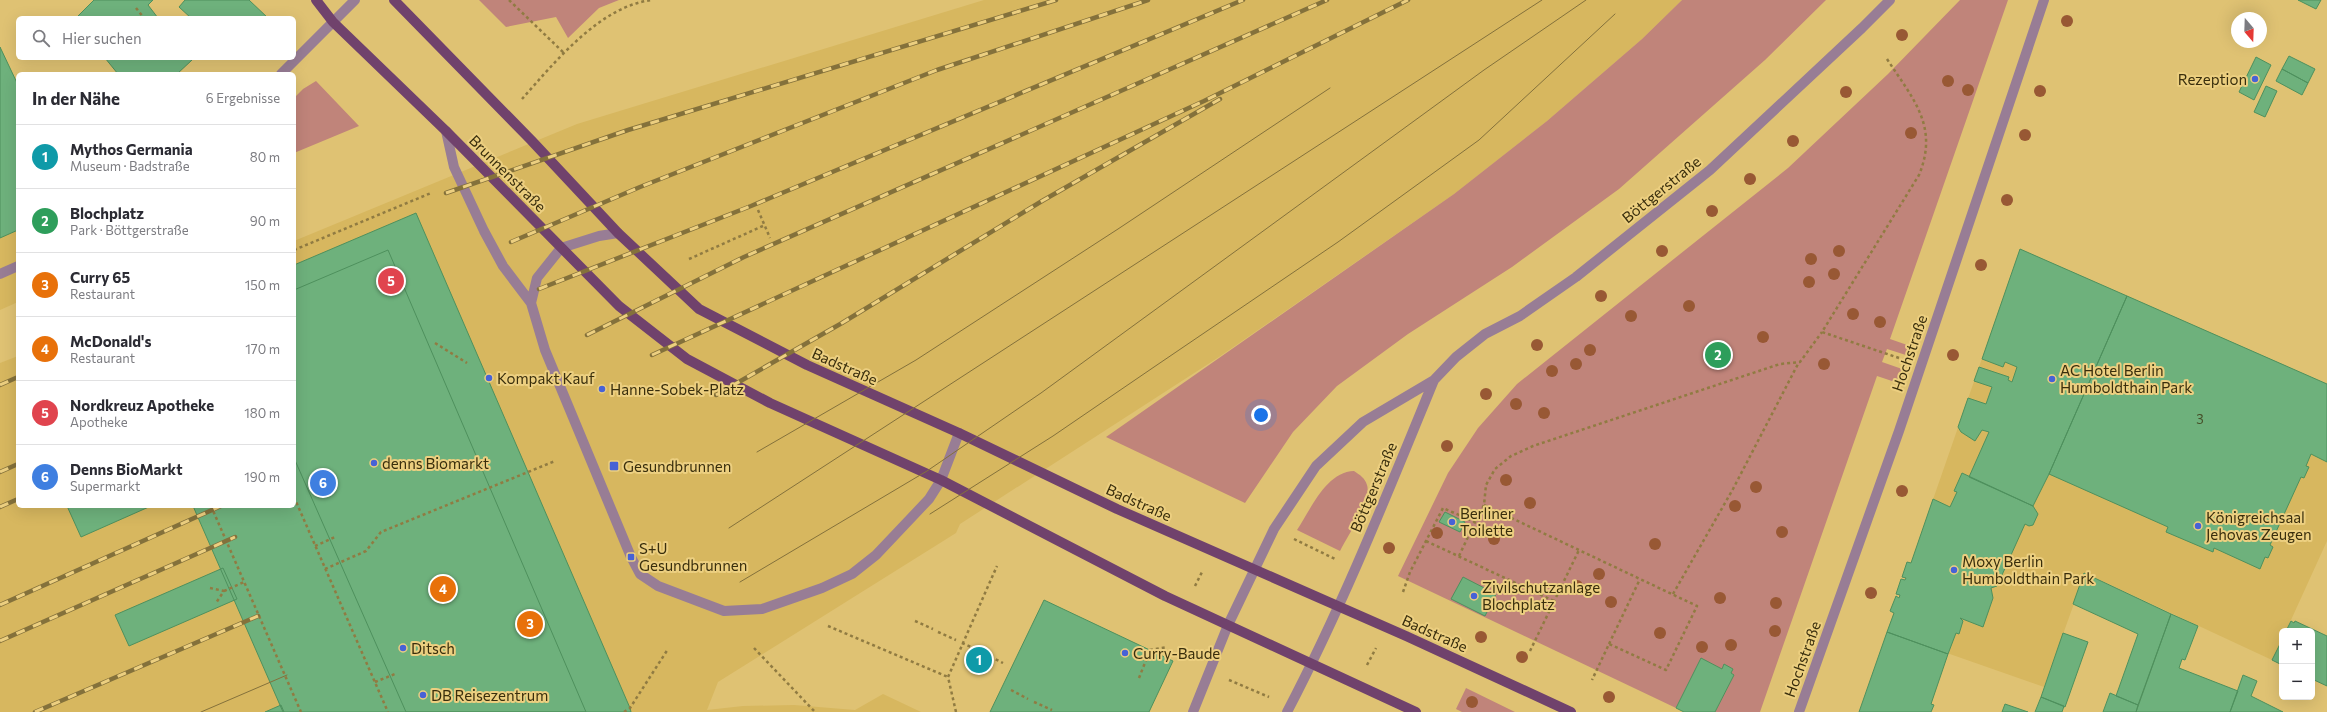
<!DOCTYPE html>
<html lang="de">
<meta charset="utf-8">
<style>
:root{--surface:#fff;--page:#f7f7f7;--text:#2b2b33;--muted:#7c7c81;--line:#e1e1e2;--accent:#4762d6}
body{margin:0;font-family:Commissioner,sans-serif;background:var(--page);color:var(--text)}
.controls{position:absolute;right:12px;bottom:12px;display:grid;overflow:hidden;border-radius:6px;box-shadow:0 4px 16px #0002}
.controls button{width:36px;height:36px;display:grid;place-items:center;padding:0;border:0;border-bottom:1px solid var(--line);background:var(--surface);color:var(--text);font:20px sans-serif}
.compass{position:absolute;left:2231px;top:12px;width:36px;height:36px;border-radius:50%;background:var(--surface);box-shadow:0 4px 16px #0002;rotate:161deg}
.you{position:absolute;left:1261px;top:415px;width:14px;height:14px;margin:-10px;border:3px solid #fff;border-radius:50%;background:#1a73e8;box-shadow:0 0 0 6px #1a73e833}
.badge{display:grid;place-items:center;width:26px;height:26px;border-radius:50%;background:var(--accent);color:#fff;font-size:13px;font-weight:700}
.pin{position:absolute;translate:-50% -50%;border:2px solid #fff;box-shadow:0 1px 4px #0006}
.list{margin:0;padding:0;list-style:none}
h2{display:flex;justify-content:space-between;align-items:center;height:52px;margin:0;padding:0 16px;font-size:17px}
h2 small{font-size:13px;font-weight:400;color:var(--muted)}
.list li{display:grid;grid-template-columns:26px 1fr auto;gap:12px;align-items:center;box-sizing:border-box;height:64px;padding:0 16px;border-top:1px solid var(--line)}
.list b{display:block;font-size:15px;white-space:nowrap}
.list p{margin:0;font-size:13px;white-space:nowrap;color:var(--muted)}
.list em{font-size:13px;font-style:normal;color:var(--muted)}
.icon{flex:none;width:22px;height:22px;fill:none;stroke:currentColor;stroke-width:2;stroke-linecap:round;stroke-linejoin:round}
.map{position:relative;flex:none;width:2327px;height:712px;overflow:hidden}
.search{position:absolute;background:var(--surface);box-shadow:0 4px 16px #0002;left:16px;top:16px;width:280px;height:44px;display:flex;align-items:center;gap:10px;box-sizing:border-box;padding:0 14px;border-radius:6px;color:var(--muted);font-size:15px}
.panel{position:absolute;background:var(--surface);box-shadow:0 4px 16px #0002;left:16px;top:72px;width:280px;height:436px;border-radius:6px}
.map>svg:first-child{display:block}
</style>
<div class="map">
<svg width="2327" height="712" viewBox="0 0 2327 712">
<rect width="100%" height="100%" fill="#dfc273"/>
<!-- built -->
<path fill="#d7b75f" d="M984,0H1682L1642,39L1547,121L1454,194L1219,357L960,524L956,533L718,682L707,710L743,706L794,705L855,710L883,694L921,712H0V363L18,356V506H294V241L577,124Z
M0,47L18,85V302L0,310Z
M2020,249L2327,384V541L2286,631H2282V640L2272,660L2085,573L2044,687L1887,632Z"/>
<!-- green -->
<path fill="#c0847a" d="M479,0H619L599,8L568,38L556,17L506,27Z
M1682,0H1826L1765,60L1619,189L1512,267L1408,334L1337,386L1293,432L1245,503L1106,437L1454,194L1547,121L1642,39Z
M1960,0H2008L1890,339L1913,347L1909,356L1887,349L1882,362L1905,370L1901,384L1877,376L1760,712H1715L1734,675L1731,673L1733,669L1724,665L1722,669L1701,659L1676,708L1398,576L1448,473L1478,428L1517,384L1788,168L1888,74Z
M316,81L359,126L294,153V98L303,89Z
M1354,471C1360,475 1365,478 1367,485C1372,499 1347,537 1340,551L1297,530C1311,509 1326,472 1354,471Z
M1466,688L1515,712H1462L1456,709Z"/>
<!-- building -->
<path fill="#6eb17c" stroke="#4e905d" d="M94,0H153L148,5L158,18H76Z
M185,0H249L268,18H191L179,7Z
M2298,0H2321L2316,9Z
M0,47L18,85V230L0,238Z
M2289,56L2315,69L2308,83L2282,69Z
M2256,57L2271,65L2254,100L2239,92Z
M105,58H191L192,60L177,74H118Z
M2282,69L2308,83L2302,95L2276,81Z
M2266,86L2277,91L2265,117L2254,112Z
M416,213L630,708L631,712H283L193,506H294V265Z
M2020,249L2127,296L2049,474L2033,506L1969,477L1989,432L1982,430L1975,441L1961,432L1958,427L1968,398L1986,404L1992,387L1974,381L1979,367L2009,377L2008,380L2012,382L2017,367L2005,362L2003,367L1982,359Z
M388,250L586,712H406L294,458V290Z
M2127,296L2327,384V462L2311,454L2306,466L2309,467L2304,478L2301,477L2270,545L2273,547L2268,558L2265,557L2260,569L2214,548L2213,552L2166,532L2168,527L2049,474Z
M1962,473L2033,506L2038,514L2033,525L2029,526L2025,524L1997,586L1991,588L1993,598L1983,627L1960,618L1963,621L1959,634L1956,633L1948,654L1887,632L1894,613L1890,611L1896,596L1899,598L1900,595L1896,594L1901,579L1905,580L1906,578L1902,577L1907,562L1911,563L1933,499L1950,507L1957,492L1954,491Z
M67,506H151L81,537Z
M1445,512L1465,522L1460,532L1439,522Z
M223,568L237,599L129,646L115,615Z
M2084,573L2171,614L2138,705L2116,696L2138,634L2073,604Z
M1463,577L1496,594L1485,616L1451,599Z
M1044,600L1173,661L1149,712H990Z
M2171,614L2198,626L2185,660L2182,659L2179,668L2238,691L2230,712H2136Z
M2291,621L2294,623L2295,621L2327,636V686L2312,679V631H2286Z
M1887,632L1948,654L1931,704L1934,705L1931,712H1859Z
M2063,633L2088,642L2065,707L2041,697Z
M2282,640V665L2272,660Z
M1701,658L1722,669L1724,664L1733,669L1731,673L1734,675L1715,712H1684L1676,708Z
M2243,675L2257,681L2251,696L2283,712H2230Z
M2110,693L2138,705L2136,712H2103Z
M2041,697L2064,706L2062,712H2035Z
M2005,704L2028,712H2002Z
M281,705L284,712H265Z"/>
<g fill="none" stroke-linecap="round" stroke-linejoin="round">
<!-- path -->
<path stroke="#907b42" stroke-width="2.5" stroke-dasharray="3 3" stroke-linecap="butt" d="M509,0L565,54
M136,8L144,18
M1887,59C1913,99 1939,126 1919,175L1822,332L1899,358
M522,99C555,62 600,6 652,0
M758,210L770,238
M294,250L431,193
M689,259L763,226
M435,343L467,363
M294,497L388,712
M1484,505L1697,606L1666,670L1609,644L1592,680
M211,506L301,712
M1294,539L1335,559
M1426,541L1554,601
M315,546L335,537
M1459,556L1475,522
M325,569L366,551L381,532L555,461
M1195,586L1203,570
M210,588L224,591L216,603
M224,591L244,582
M1403,592L1410,572L1443,508L1475,522L1484,505L1486,485L1495,469L1511,456L1533,446L1780,364L1800,362L1822,332
M1673,594L1733,489L1799,362
M915,621L933,629
M828,626L948,677
M938,632L956,640
M962,643L980,651
M1609,644L1640,579
M754,648L815,712
M1530,651L1579,550
M985,654L1003,663
M1367,665L1376,648
M1139,678L1150,650L1167,647
M1229,680L1269,697
M375,682L395,674
M1011,690L1028,699
M1034,702L1052,710
M624,712L630,708L668,649
M956,712L948,677L997,566"/>
<!-- minor -->
<path stroke="#987d95" stroke-width="10" d="M281,74L355,0
M446,131L454,167L484,231L503,266L531,303
M618,233L599,236L561,248L537,278L531,303L545,350L631,557L640,574L658,586L724,611L762,609L822,588L852,574L876,555L929,499L941,480L959,433
M0,274L18,266
M1193,712L1228,625L1274,529L1316,466L1363,422L1434,380L1456,357L1485,334L1520,316L1576,277L1710,170L1862,28L1890,0
M1287,712C1343,605 1388,492 1434,380
M1799,712L1899,431L2044,0"/>
<!-- major -->
<path stroke="#70426c" stroke-width="10" d="M316,0L333,22L446,131L619,306L687,359L770,403L941,480L1165,596L1416,712
M394,0L531,140L618,233L699,309L807,365L959,433L1117,509L1406,636L1571,712"/>
<!-- tram -->
<path stroke="#84713b" stroke-width="1" d="M757,452L916,360L1118,229L1330,88
M930,514L1053,436L1154,367L1338,242L1479,140L1615,14
M729,528L1542,0
M740,582L927,471L1041,393L1484,70L1586,0
M201,712L287,675"/>
<!-- rail casing -->
<g stroke="#84713b" stroke-width="4.5">
<path id="rail" d="M446,193L628,130L1056,0
M511,242L640,187L937,70L1148,0
M539,289L751,206L1243,0
M587,335L744,257L1327,0
M652,355L1204,101L1408,0
M0,385L18,377
M716,395L842,323L1042,201L1220,99
M0,472L18,464
M0,507L18,499
M0,605L221,506
M0,641L235,537
M35,712L258,616"/>
</g>
<!-- rail -->
<use href="#rail" stroke="#eccf80" stroke-width="3" stroke-dasharray="9" stroke-linecap="butt"/>
</g>
<!-- trees -->
<g fill="#985834">
<circle cx="2067" cy="21" r="6"/>
<circle cx="1902" cy="35" r="6"/>
<circle cx="1948" cy="81" r="6"/>
<circle cx="1968" cy="90" r="6"/>
<circle cx="2040" cy="91" r="6"/>
<circle cx="1846" cy="92" r="6"/>
<circle cx="1911" cy="133" r="6"/>
<circle cx="2025" cy="135" r="6"/>
<circle cx="1793" cy="141" r="6"/>
<circle cx="1750" cy="179" r="6"/>
<circle cx="2007" cy="200" r="6"/>
<circle cx="1712" cy="211" r="6"/>
<circle cx="1662" cy="251" r="6"/>
<circle cx="1839" cy="251" r="6"/>
<circle cx="1811" cy="259" r="6"/>
<circle cx="1981" cy="265" r="6"/>
<circle cx="1834" cy="274" r="6"/>
<circle cx="1809" cy="282" r="6"/>
<circle cx="1601" cy="296" r="6"/>
<circle cx="1689" cy="306" r="6"/>
<circle cx="1853" cy="314" r="6"/>
<circle cx="1631" cy="316" r="6"/>
<circle cx="1880" cy="322" r="6"/>
<circle cx="1763" cy="337" r="6"/>
<circle cx="1537" cy="345" r="6"/>
<circle cx="1590" cy="350" r="6"/>
<circle cx="1953" cy="355" r="6"/>
<circle cx="1576" cy="364" r="6"/>
<circle cx="1824" cy="364" r="6"/>
<circle cx="1552" cy="371" r="6"/>
<circle cx="1486" cy="394" r="6"/>
<circle cx="1516" cy="404" r="6"/>
<circle cx="1544" cy="413" r="6"/>
<circle cx="1447" cy="446" r="6"/>
<circle cx="1506" cy="480" r="6"/>
<circle cx="1756" cy="487" r="6"/>
<circle cx="1902" cy="491" r="6"/>
<circle cx="1530" cy="503" r="6"/>
<circle cx="1735" cy="506" r="6"/>
<circle cx="1782" cy="532" r="6"/>
<circle cx="1437" cy="533" r="6"/>
<circle cx="1494" cy="539" r="6"/>
<circle cx="1655" cy="544" r="6"/>
<circle cx="1389" cy="548" r="6"/>
<circle cx="1599" cy="574" r="6"/>
<circle cx="1577" cy="586" r="6"/>
<circle cx="1871" cy="593" r="6"/>
<circle cx="1720" cy="598" r="6"/>
<circle cx="1611" cy="602" r="6"/>
<circle cx="1776" cy="603" r="6"/>
<circle cx="1775" cy="631" r="6"/>
<circle cx="1660" cy="633" r="6"/>
<circle cx="1481" cy="637" r="6"/>
<circle cx="1731" cy="645" r="6"/>
<circle cx="1702" cy="647" r="6"/>
<circle cx="1522" cy="657" r="6"/>
<circle cx="1609" cy="697" r="6"/>
<circle cx="1472" cy="702" r="6"/>
</g>
<!-- markers -->
<g fill="#4762d6" stroke="#eccf80" stroke-width="1.5">
<circle cx="2255" cy="79" r="4"/>
<circle cx="489" cy="378" r="4"/>
<circle cx="2052" cy="379" r="4"/>
<circle cx="602" cy="389" r="4"/>
<circle cx="374" cy="463" r="4"/>
<rect x="609" y="461" width="10" height="10" rx="2"/>
<circle cx="1452" cy="522" r="4"/>
<circle cx="2198" cy="526" r="4"/>
<rect x="627" y="553" width="8" height="8" rx="2"/>
<circle cx="1954" cy="570" r="4"/>
<circle cx="1474" cy="596" r="4"/>
<circle cx="403" cy="648" r="4"/>
<circle cx="1125" cy="653" r="4"/>
<circle cx="423" cy="695" r="4"/>
</g>
<g text-anchor="middle" dominant-baseline="central" stroke-width="4" stroke-linejoin="round" paint-order="stroke">
<!-- number labels -->
<g font-size="13" fill="#464f28">
<text x="2200" y="419">3</text>
</g>
<!-- poi labels -->
<g font-size="15" fill="#392e0c" stroke="#eccf80" text-anchor="start">
<text x="2247" y="79" text-anchor="end">Rezeption</text>
<text x="2060" y="370">AC Hotel Berlin<tspan x="2060" dy="17">Humboldthain Park</tspan></text>
<text x="497" y="378">Kompakt Kauf</text>
<text x="610" y="389">Hanne-Sobek-Platz</text>
<text x="382" y="463">denns Biomarkt</text>
<text x="623" y="466">Gesundbrunnen</text>
<text x="1460" y="513">Berliner<tspan x="1460" dy="17">Toilette</tspan></text>
<text x="2206" y="517">Königreichsaal<tspan x="2206" dy="17">Jehovas Zeugen</tspan></text>
<text x="639" y="548">S+U<tspan x="639" dy="17">Gesundbrunnen</tspan></text>
<text x="1962" y="561">Moxy Berlin<tspan x="1962" dy="17">Humboldthain Park</tspan></text>
<text x="1482" y="587">Zivilschutzanlage<tspan x="1482" dy="17">Blochplatz</tspan></text>
<text x="411" y="648">Ditsch</text>
<text x="1133" y="653">Curry-Baude</text>
<text x="431" y="695">DB Reisezentrum</text>
</g>
<!-- street labels -->
<g font-size="15" fill="#392e0c" stroke="#eccf80">
<text transform="translate(508 173) rotate(45)">Brunnenstraße</text>
<text transform="translate(1661 189) rotate(-39)">Böttgerstraße</text>
<text transform="translate(1909 353) rotate(-71)">Hochstraße</text>
<text transform="translate(845 366) rotate(24)">Badstraße</text>
<text transform="translate(1373 487) rotate(-67)">Böttgerstraße</text>
<text transform="translate(1139 502) rotate(24)">Badstraße</text>
<text transform="translate(1435 633) rotate(24)">Badstraße</text>
<text transform="translate(1802 659) rotate(-70)">Hochstraße</text>
</g>
</g>
</svg>
<div class="controls">
<button>+</button>
<button>−</button>
</div>
<svg class="compass" viewBox="-18 -18 36 36"><path d="M0-13l5 13h-10z" fill="#e53935"/><path d="M0 13l5-13h-10z" fill="#7c7c81"/></svg>
<div class="you"></div>
<div class="pin badge" style="left:979px;top:660px;background:#0f9aa8">1</div>
<div class="pin badge" style="left:1718px;top:355px;background:#2e9e5b">2</div>
<div class="pin badge" style="left:530px;top:624px;background:#e8710a">3</div>
<div class="pin badge" style="left:443px;top:589px;background:#e8710a">4</div>
<div class="pin badge" style="left:391px;top:281px;background:#e0444e">5</div>
<div class="pin badge" style="left:323px;top:483px;background:#3f7fe0">6</div>
<div class="search"><svg class="icon" aria-label="search" viewBox="0 0 24 24"><circle cx="10" cy="10" r="6"/><path d="M15 15l6 6"/></svg>Hier suchen</div>
<section class="panel">
<h2>In der Nähe<small>6 Ergebnisse</small></h2>
<ul class="list">
<li><span class="badge" style="background:#0f9aa8">1</span><div><b>Mythos Germania</b><p>Museum · Badstraße</p></div><em>80 m</em></li>
<li><span class="badge" style="background:#2e9e5b">2</span><div><b>Blochplatz</b><p>Park · Böttgerstraße</p></div><em>90 m</em></li>
<li><span class="badge" style="background:#e8710a">3</span><div><b>Curry 65</b><p>Restaurant</p></div><em>150 m</em></li>
<li><span class="badge" style="background:#e8710a">4</span><div><b>McDonald's</b><p>Restaurant</p></div><em>170 m</em></li>
<li><span class="badge" style="background:#e0444e">5</span><div><b>Nordkreuz Apotheke</b><p>Apotheke</p></div><em>180 m</em></li>
<li><span class="badge" style="background:#3f7fe0">6</span><div><b>Denns BioMarkt</b><p>Supermarkt</p></div><em>190 m</em></li>
</ul>
</section>
</div>
